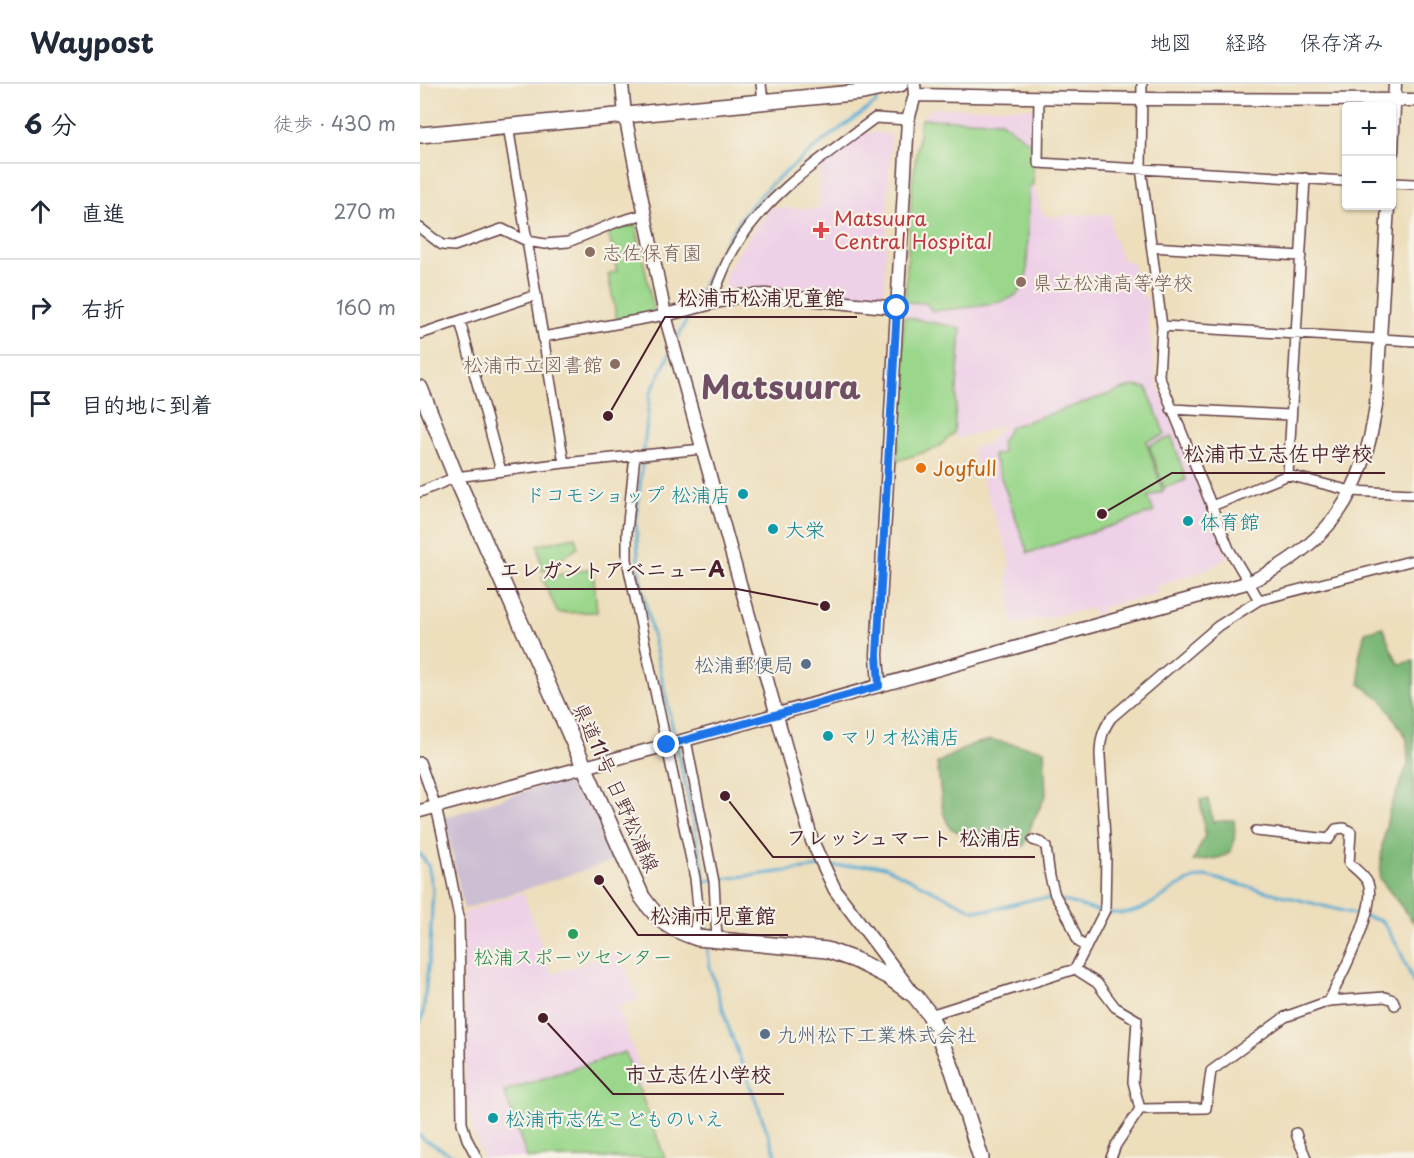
<!DOCTYPE html>
<html lang="ja">
<meta charset="utf-8">
<style>
:root{--surface:#fff;--page:#f2f2f3;--text:#1f2937;--muted:#747a83;--line:#e0e1e3}
body{margin:0;font-family:"Playpen Sans","Klee One",sans-serif;background:var(--page);color:var(--text)}
.controls{position:absolute;right:18px;top:18px;display:grid;overflow:hidden;border-radius:6px;box-shadow:0 2px 4px #0004}
.controls button{width:54px;height:54px;display:grid;place-items:center;padding:0;border:0;border-bottom:2px solid var(--line);background:var(--surface);color:var(--text);font:30px sans-serif}
.stop{position:absolute;width:18px;height:18px;margin:-14px;border:4px solid #1a73e8;border-radius:50%;background:#fff}
.stop.end{background:#1a73e8;border-color:#fff;box-shadow:0 2px 6px #0008}
.list{margin:0;padding:0;list-style:none}
h2{display:flex;justify-content:space-between;align-items:center;height:78px;margin:0;padding:0 24px;font-size:26px}
h2 small{font-size:20px;font-weight:400;color:var(--muted)}
.list li{display:grid;grid-template-columns:39px 1fr auto;gap:18px;align-items:center;box-sizing:border-box;height:96px;padding:0 24px;border-top:2px solid var(--line)}
.list b{display:block;font-size:22px;white-space:nowrap}
.list em{font-size:20px;font-style:normal;color:var(--muted)}
.icon{flex:none;width:33px;height:33px;fill:none;stroke:currentColor;stroke-width:2;stroke-linecap:round;stroke-linejoin:round}
.map{position:relative;flex:none;width:994px;height:1074px;overflow:hidden}
header{display:flex;align-items:center;gap:36px;box-sizing:border-box;height:84px;padding:0 30px;background:var(--surface);border-bottom:2px solid var(--line)}
header strong{font-size:28px}
nav{display:flex;gap:33px;margin-inline-start:auto;font-size:21px}
main{display:flex}
aside{flex:1;background:var(--surface)}
.map>svg:first-child{display:block}
</style>
<header>
<strong>Waypost</strong>
<nav><a>地図</a><a>経路</a><a>保存済み</a></nav>
</header>
<main>
<aside>
<h2>6 分<small>徒歩 · 430 m</small></h2>
<ul class="list">
<li><svg class="icon" aria-label="ahead" viewBox="0 0 24 24"><path d="M12 20V5M6 11l6-6 6 6"/></svg><div><b>直進</b></div><em>270 m</em></li>
<li><svg class="icon" aria-label="right" viewBox="0 0 24 24"><path d="M7 20v-9h11M14 6l5 5-5 5"/></svg><div><b>右折</b></div><em>160 m</em></li>
<li><svg class="icon" aria-label="arrive" viewBox="0 0 24 24"><path d="M6 21V4h12l-3 4 3 4H6"/></svg><div><b>目的地に到着</b></div></li>
</ul>
</aside>
<div class="map">
<svg width="994" height="1074" viewBox="0 0 994 1074">
<rect width="100%" height="100%" fill="#f7f3e8"/>
<filter id="ink" filterUnits="userSpaceOnUse"><feTurbulence type="fractalNoise" baseFrequency=".0167" numOctaves="2"/><feDisplacementMap in="SourceGraphic" scale="12" xChannelSelector="R" yChannelSelector="G"/><feConvolveMatrix kernelMatrix="1 2 1 2 8 2 1 2 1" color-interpolation-filters="sRGB"/></filter>
<filter id="wash" filterUnits="userSpaceOnUse"><feTurbulence type="fractalNoise" baseFrequency=".008" numOctaves="4" result="noise"/><feDisplacementMap in="SourceGraphic" scale="24" xChannelSelector="R" yChannelSelector="G"/><feGaussianBlur stdDeviation="1.35" result="paint"/><feColorMatrix in="noise" values="0 0 0 0 0 0 0 0 0 0 0 0 0 0 0 0 0 1.4 0 .05"/><feComposite in="paint" operator="in"/></filter>
<g filter="url(#wash)">
<rect width="100%" height="100%" fill="#eddebc"/>
<!-- built -->
<path fill="#eed0e7" d="M513,24H614L613,100L623,130L633,134L644,131L691,130L692,154L696,157L701,174L713,180L717,206L728,216V237L736,298L808,473L791,484L736,503L738,510L680,524L681,529L675,531L673,524L592,541L588,490L590,474L551,365L566,360L586,340L538,355L534,349L517,364L477,377L492,102L501,35Z
M441,48L471,50L464,210L458,216L381,208L305,203L306,189L319,167L351,124L399,125L401,83L411,71Z
M103,808L132,890L198,869L219,915L198,923L223,993L220,1008L245,1074H63L54,1050L45,1003L44,829Z"/>
<!-- industrial -->
<path fill="#ccbed3" d="M160,689L196,776L44,825L25,737L26,733Z"/>
<!-- green -->
<path fill="#9ad78b" stroke="#727b5b" stroke-width="1.5" d="M501,35L581,37L613,61V100L609,103L607,189C605,197 604,204 597,210C580,224 533,224 512,227L506,219L485,218L492,102Z
M216,141L234,228L197,236L188,190L197,187L188,147Z
M484,233L541,244L534,349L517,364L477,377Z
M713,302L727,304L745,351L726,357L743,407L728,413L734,428L608,469L573,371L583,369L581,359L590,343Z
M752,353L766,396L744,404L729,361Z
M155,453L158,464L122,487L118,461Z
M173,484L177,528L138,529L122,494Z
M205,968L245,1074H107L84,1007Z"/>
<!-- forest -->
<path fill="#7bb877" stroke="#626c51" stroke-width="1.5" d="M963,543L971,565L979,580L994,577V839L960,795L962,762L970,724L988,681L987,655L963,617L940,600L939,573L945,548Z
M571,656L624,666L626,711L613,737L604,762H570L530,744L523,728L517,679L553,660Z
M788,715L793,738L814,736C818,776 806,773 773,777L785,751L780,716Z"/>
<g fill="none" stroke-linecap="round" stroke-linejoin="round">
<!-- stream -->
<path stroke="#56abd2" stroke-width="3" d="M274,220L303,162L323,131L350,101L407,54L456,19L459,8
M257,255L270,229
M251,267L230,310L216,436L219,488L255,655
M257,662L283,782L287,850
M0,770L8,781L13,805L10,863L3,930L0,939
M407,783L456,781L465,783L553,826H570L614,815H634
M285,797L400,783
M641,816C661,821 684,832 705,829C735,826 755,796 786,792L962,837L979,864L994,900
M287,860L290,883L308,942L357,1074
M0,1051L3,1055L37,1074"/>
</g>
</g>
<g filter="url(#ink)">
<g fill="none" stroke-linecap="round" stroke-linejoin="round">
<!-- minor casing -->
<g stroke="#623c41" stroke-width="12">
<path id="minor" d="M341,0L343,17
M722,0L721,84L742,242L739,292L809,465L839,516
M619,13L618,79L926,97
M88,42L144,379
M972,99L994,100
M0,144L22,161L34,162L82,145L107,157L125,160L148,158L197,138L225,130
M732,163L881,172
M290,219C298,202 304,181 314,165C346,110 406,71 455,34L488,36
M40,237L81,387
M742,242L994,257
M0,250L116,211
M123,253L245,231
M751,325L870,331
M215,371L207,448V476L275,794L278,823L274,852
M868,391L885,94
M0,408L36,393L144,379L282,365
M792,422L868,391L931,407L994,410
M266,656L294,798L297,856
M0,678L16,723L24,758L39,833L42,1039L47,1055L57,1074
M613,756L622,759L626,763L630,793L635,811L649,835L658,857L666,864
M655,885L685,826L686,771L680,672C680,657 682,647 691,634L798,542L839,516L994,476
M909,917L965,913L973,916L975,921
M510,931L655,885L677,899L695,923L717,936L713,998L720,1025L696,1061L691,1074
M720,1025L786,1024L791,987L865,933L909,917C921,892 958,824 948,799C945,792 935,785 929,779L931,748L924,744L916,745L909,755L836,747
M876,1049C878,1058 883,1065 886,1074"/>
</g>
<!-- tertiary casing -->
<g stroke="#623c41" stroke-width="15">
<path id="tertiary" d="M202,0L205,31L245,231L392,757L415,806L489,904
M495,11L722,15L994,16
M972,68L975,0
M245,231L320,212L346,211L477,224
M459,602L457,571L488,36L495,11L494,0
M0,727L247,661L830,498C910,460 944,409 956,321L968,122"/>
</g>
<!-- primary casing -->
<g stroke="#623c41" stroke-width="18">
<path id="primary" d="M0,304L36,393L222,813C240,838 248,844 277,854L407,866L435,876L467,892L495,912L510,931L533,987L561,1074"/>
</g>
<!-- trunk casing -->
<g stroke="#623c41" stroke-width="18">
<path id="trunk" d="M0,51L443,8L480,0"/>
</g>
<!-- minor -->
<use href="#minor" stroke="#fff" stroke-width="9"/>
<!-- tertiary -->
<use href="#tertiary" stroke="#fff" stroke-width="12"/>
<!-- primary -->
<use href="#primary" stroke="#fff" stroke-width="15"/>
<!-- trunk -->
<use href="#trunk" stroke="#fff" stroke-width="15"/>
</g>
</g>
<g fill="none" stroke-linecap="round" stroke-linejoin="round" filter="url(#ink)">
<!-- route -->
<path stroke="#1a73e8" stroke-width="8" d="M247,661L459,602L457,571L477,224"/>
</g>
<!-- markers -->
<path fill="#e0444e" stroke="#f7f3e8" stroke-width="2" d="M398 137h6v6h6v6h-6v6h-6v-6h-6v-6h6z"/>
<g fill="#8d6e63" stroke="#f7f3e8" stroke-width="2">
<circle cx="170" cy="168" r="6"/>
<circle cx="601" cy="198" r="6"/>
<circle cx="195" cy="280" r="6"/>
</g>
<circle fill="#e8710a" stroke="#f7f3e8" stroke-width="2" cx="501" cy="384" r="6"/>
<g fill="#0f9aa8" stroke="#f7f3e8" stroke-width="2">
<circle cx="323" cy="410" r="6"/>
<circle cx="768" cy="437" r="6"/>
<circle cx="353" cy="445" r="6"/>
<circle cx="408" cy="652" r="6"/>
<circle cx="73" cy="1034" r="6"/>
</g>
<g fill="#5c6f8a" stroke="#f7f3e8" stroke-width="2">
<circle cx="386" cy="580" r="6"/>
<circle cx="345" cy="950" r="6"/>
</g>
<circle fill="#2e9e5b" stroke="#f7f3e8" stroke-width="2" cx="153" cy="850" r="6"/>
<g text-anchor="middle" dominant-baseline="central" stroke-width="4.5" stroke-linejoin="round" paint-order="stroke">
<!-- health labels -->
<g font-size="20" fill="#be3a42" stroke="#f7f3e8" text-anchor="start">
<text x="414" y="134">Matsuura<tspan x="414" dy="23">Central Hospital</tspan></text>
</g>
<!-- education labels -->
<g font-size="20" fill="#785e54" stroke="#f7f3e8" text-anchor="start">
<text x="182" y="168">志佐保育園</text>
<text x="613" y="198">県立松浦高等学校</text>
<text x="183" y="280" text-anchor="end">松浦市立図書館</text>
</g>
<!-- food labels -->
<g font-size="20" fill="#c56008" stroke="#f7f3e8" text-anchor="start">
<text x="513" y="384">Joyfull</text>
</g>
<!-- culture labels -->
<g font-size="20" fill="#0d838f" stroke="#f7f3e8" text-anchor="start">
<text x="311" y="410" text-anchor="end">ドコモショップ 松浦店</text>
<text x="780" y="437">体育館</text>
<text x="365" y="445">大栄</text>
<text x="420" y="652">マリオ松浦店</text>
<text x="85" y="1034">松浦市志佐こどものいえ</text>
</g>
<!-- service labels -->
<g font-size="20" fill="#4e5e75" stroke="#f7f3e8" text-anchor="end">
<text x="374" y="580">松浦郵便局</text>
<text x="357" y="950" text-anchor="start">九州松下工業株式会社</text>
</g>
<!-- street labels -->
<g font-size="20" fill="#4a1f2b" stroke="#f7f3e8">
<text transform="translate(197 703) rotate(66)">県道11号 日野松浦線</text>
</g>
<!-- leisure labels -->
<g font-size="20" fill="#27864d" stroke="#f7f3e8">
<text x="153" y="872">松浦スポーツセンター</text>
</g>
<!-- town labels -->
<g font-size="32" font-weight="bold" fill="#704f65" stroke="#f7f3e8">
<text x="361" y="302">Matsuura</text>
</g>
</g>
<!-- callouts -->
<path fill="none" stroke="#4a1f2b" stroke-width="2" d="M188 332L245 233H437M682 430L752 389H965M405 522L317 505H67M305 712L353 773H615M179 796L218 851H368M123 934L193 1010H364"/>
<g fill="#4a1f2b" stroke="#f7f3e8" stroke-width="2">
<circle cx="188" cy="332" r="6"/>
<circle cx="682" cy="430" r="6"/>
<circle cx="405" cy="522" r="6"/>
<circle cx="305" cy="712" r="6"/>
<circle cx="179" cy="796" r="6"/>
<circle cx="123" cy="934" r="6"/>
</g>
<g font-size="21" text-anchor="middle" font-weight="bold" fill="#4a1f2b" stroke="#f7f3e8" stroke-width="4.5" stroke-linejoin="round" paint-order="stroke">
<text x="341" y="221">松浦市松浦児童館</text>
<text x="858" y="377">松浦市立志佐中学校</text>
<text x="192" y="493">エレガントアベニューA</text>
<text x="484" y="761">フレッシュマート 松浦店</text>
<text x="293" y="839">松浦市児童館</text>
<text x="278" y="998">市立志佐小学校</text>
</g>
</svg>
<div class="controls">
<button>+</button>
<button>−</button>
</div>
<div class="stop" style="left:477px;top:224px"></div>
<div class="stop end" style="left:247px;top:661px"></div>
</div>
</main>
